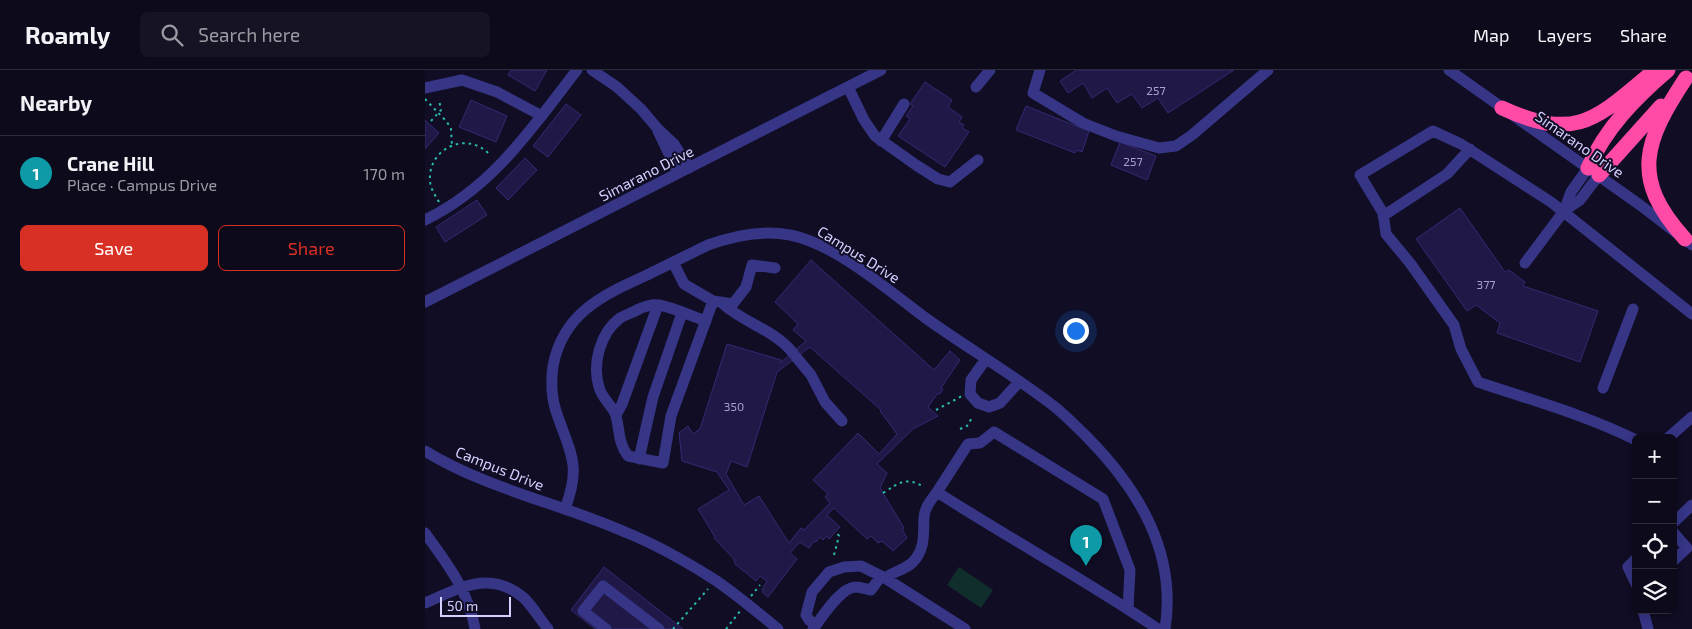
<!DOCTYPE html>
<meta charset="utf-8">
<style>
:root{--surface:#0c0a1b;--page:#151324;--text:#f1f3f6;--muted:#9a9aa3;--line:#2c2b3a;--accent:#d93025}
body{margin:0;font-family:"Exo 2",sans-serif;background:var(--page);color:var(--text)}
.controls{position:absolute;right:15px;bottom:15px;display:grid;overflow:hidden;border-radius:8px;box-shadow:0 2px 8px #0003}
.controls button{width:45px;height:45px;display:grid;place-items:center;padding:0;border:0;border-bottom:1px solid var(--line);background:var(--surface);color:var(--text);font:25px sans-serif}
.scale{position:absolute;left:15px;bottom:12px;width:71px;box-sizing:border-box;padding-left:5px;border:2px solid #d4d0ff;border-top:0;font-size:14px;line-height:18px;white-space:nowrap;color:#d4d0ff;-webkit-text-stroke:4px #100d24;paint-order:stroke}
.you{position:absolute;left:650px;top:260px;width:18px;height:18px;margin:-12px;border:4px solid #fff;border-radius:50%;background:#1a73e8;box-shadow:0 0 0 8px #1a73e833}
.badge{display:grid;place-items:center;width:32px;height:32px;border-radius:50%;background:var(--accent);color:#fff;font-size:16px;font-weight:700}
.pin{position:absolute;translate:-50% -41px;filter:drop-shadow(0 1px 2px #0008)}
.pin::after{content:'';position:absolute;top:26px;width:18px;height:15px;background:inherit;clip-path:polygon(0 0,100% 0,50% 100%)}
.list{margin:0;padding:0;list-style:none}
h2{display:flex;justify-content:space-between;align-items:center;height:65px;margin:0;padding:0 20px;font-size:21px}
h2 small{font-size:16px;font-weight:400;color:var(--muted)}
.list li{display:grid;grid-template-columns:32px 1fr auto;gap:15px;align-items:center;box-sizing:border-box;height:75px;padding:0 20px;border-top:1px solid var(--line)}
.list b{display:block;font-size:19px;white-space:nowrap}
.list p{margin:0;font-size:16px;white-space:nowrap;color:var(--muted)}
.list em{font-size:16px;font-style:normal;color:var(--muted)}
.actions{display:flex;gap:10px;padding:15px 20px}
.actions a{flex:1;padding:11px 0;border:1px solid var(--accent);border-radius:8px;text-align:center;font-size:18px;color:var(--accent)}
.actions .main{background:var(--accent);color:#fff}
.icon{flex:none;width:28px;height:28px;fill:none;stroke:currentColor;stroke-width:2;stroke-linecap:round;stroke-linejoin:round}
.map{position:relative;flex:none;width:1267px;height:559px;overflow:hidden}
header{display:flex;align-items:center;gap:30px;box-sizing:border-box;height:70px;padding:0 25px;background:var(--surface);border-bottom:1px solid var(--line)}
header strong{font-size:24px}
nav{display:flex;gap:28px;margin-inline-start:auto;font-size:18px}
.search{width:350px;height:45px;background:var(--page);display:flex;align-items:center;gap:12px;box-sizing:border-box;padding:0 18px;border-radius:8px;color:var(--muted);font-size:19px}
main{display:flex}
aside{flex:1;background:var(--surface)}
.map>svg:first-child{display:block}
</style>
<header>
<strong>Roamly</strong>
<div class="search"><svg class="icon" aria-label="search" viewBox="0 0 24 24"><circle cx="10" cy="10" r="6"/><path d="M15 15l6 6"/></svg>Search here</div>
<nav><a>Map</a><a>Layers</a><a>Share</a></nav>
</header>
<main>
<aside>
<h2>Nearby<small></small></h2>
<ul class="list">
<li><span class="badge" style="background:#0f9aa8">1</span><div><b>Crane Hill</b><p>Place · Campus Drive</p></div><em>170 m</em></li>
</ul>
<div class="actions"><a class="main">Save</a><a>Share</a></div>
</aside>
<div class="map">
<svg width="1267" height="559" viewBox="0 0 1267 559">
<rect width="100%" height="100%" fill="#100d24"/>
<!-- green -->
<path fill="#102e2c" d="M534,497L568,520L556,538L522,515Z"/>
<!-- building -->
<path fill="#201846" stroke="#352973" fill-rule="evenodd" d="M86,0H122L110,21L83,5Z
M651,0H809L743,43L733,28L717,38L707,24L692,33L682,18L667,28L658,13L643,23L635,11Z
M500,12L527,30L523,37L537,47L534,52L539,55L537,58L544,62L520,97L473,66L485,49L481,46L488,36L485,34Z
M46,30L82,46L71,72L34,57Z
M141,34L156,45L123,87L108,76Z
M601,36L664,61L657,82L651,80L650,83L591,60Z
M0,50L14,63L0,79Z
M695,72L731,86L722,110L686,95Z
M100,88L112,100L83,130L71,118Z
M52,130L62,145L20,172L11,157Z
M1035,138L1080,202L1084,200L1100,212L1098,216L1173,241L1155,292L1072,263L1075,253L1051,235L1042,241L991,169Z
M386,190L509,300L525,281L535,290L516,318L518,319L515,324L513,323L503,337L513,346L488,359L452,394L462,403L455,418L479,458L477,459L482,468L468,481L457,471L453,473L446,466L442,469L409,438L402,445L415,457L404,469L402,466L398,470L395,467L391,472L389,471L384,478L375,472L365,483L372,489L343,527L337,522L338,521L337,520L342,511L335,506L331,511L310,494L309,489L289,468L290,467L273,439L304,420L292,402L257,391L254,363L263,356L268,364L275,359L302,274L356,290L355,293L381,271L368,260L373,254L350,232ZM385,277L456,340L455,341L472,364L454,384L433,363L388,410L403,424L400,427L405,433L379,460L376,458L364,473L334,426L319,435L301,404L306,391L322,397L352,302Z
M179,497L258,559H170L146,540Z"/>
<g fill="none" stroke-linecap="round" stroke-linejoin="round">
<!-- path -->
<path stroke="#28bbae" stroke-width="2" stroke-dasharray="2.5 4" stroke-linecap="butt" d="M0,29L22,52L26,59L27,76
M6,51L16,40L14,30
M14,132C10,125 5,118 5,110C3,78 43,60 65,85
M511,340L537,326
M535,359L542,356L548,346
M458,423C474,413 481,406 499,417
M409,485L414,466L412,463
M326,526L335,515
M248,559L283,519
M301,559L316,540"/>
<!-- minor -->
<path stroke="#363586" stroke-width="11" d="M167,0L192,17L216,39L233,59L249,74L264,98
M615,0L608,23L658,53L691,66L734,78L751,76L767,65L843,0
M1024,0L1215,135L1267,175
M423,17L439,50L450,66L491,95L513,109L525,112L553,90
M551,17L565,0
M0,18L37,10L72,22L117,46
M233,61L253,103
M456,71L479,34
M1139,141L1155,130L1174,105
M958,146L1022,104L1045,79
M0,150C68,117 107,58 152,0
M248,192L259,214L288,231L246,346L238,393L203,386C193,373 195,361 191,346C188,336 177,329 174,317C167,294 175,263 195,248C200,245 207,243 212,240C218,237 227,234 234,235C250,238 266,246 281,251
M1100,193L1139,141L1146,122L1163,98
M288,231L308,234L321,217L327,195L350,198
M0,232L456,0
M298,234C319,253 350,260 368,283
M371,287L386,305L400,332L417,351
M561,289L546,310L545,324L553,333L564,337L575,333L594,312
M1178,318L1208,239
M191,345L197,334L233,235
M1243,368L1267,347
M1211,370C1161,345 1106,330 1053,312L1036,279L1029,255L985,193L961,164L958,143L935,105L1008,61L1036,74L1126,132L1267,244
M0,381C62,419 134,433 200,462C230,474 260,491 287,508C310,523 332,542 353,559
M214,389L228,327L257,243
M140,439C157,393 145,384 131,341C126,326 126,311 128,296C138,243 178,225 222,205C242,195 263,185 283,175C308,166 338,160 365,165C411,174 464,221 502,249C544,279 589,305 630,337C641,346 652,357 663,368C714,420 752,483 740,559
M1248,453L1267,435
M1248,462L1262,478L1248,491
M0,463C22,493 44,522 50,559
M1211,489L1203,497L1211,514
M460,508C469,501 480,500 488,492C501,478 498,463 499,447C500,437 506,430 512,422
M0,533C35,518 65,499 99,528C108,537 115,549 123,559
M703,539L705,500L678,429L569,362L555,373L543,374L512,422C585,469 661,510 733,559
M1218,540L1223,559
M391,555C399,544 416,518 430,517C435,517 441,519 446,520L456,506
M181,559L158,541L178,516L234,559
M388,559L391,555L384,550L381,545L387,522L404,502L419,497L436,496L460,508L540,559"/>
<!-- highway -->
<path stroke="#ff4ba6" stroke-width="15" d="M1077,38C1153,73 1172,48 1230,0
M1163,98C1181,58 1210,28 1243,0
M1174,105L1236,36
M1260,169C1204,108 1220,70 1261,8"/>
</g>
<g text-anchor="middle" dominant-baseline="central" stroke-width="4" stroke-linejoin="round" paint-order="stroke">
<!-- number labels -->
<g font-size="12" fill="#a7a2d1">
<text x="731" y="20">257</text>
<text x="708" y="91">257</text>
<text x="1061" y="214">377</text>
<text x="309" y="336">350</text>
</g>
<!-- street labels -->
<g font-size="15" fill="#d4d0ff" stroke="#100d24">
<text transform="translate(1155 74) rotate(35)">Simarano Drive</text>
<text transform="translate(221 103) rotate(-27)">Simarano Drive</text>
<text transform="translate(434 184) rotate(32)">Campus Drive</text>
<text transform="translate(75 398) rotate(22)">Campus Drive</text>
</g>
</g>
</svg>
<div class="controls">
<button>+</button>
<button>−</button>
<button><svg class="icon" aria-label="locate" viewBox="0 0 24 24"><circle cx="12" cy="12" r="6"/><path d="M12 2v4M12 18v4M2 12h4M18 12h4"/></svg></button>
<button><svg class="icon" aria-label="layers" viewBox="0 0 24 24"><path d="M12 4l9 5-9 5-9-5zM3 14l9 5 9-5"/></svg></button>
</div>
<div class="scale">50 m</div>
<div class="you"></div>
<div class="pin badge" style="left:661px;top:496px;background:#0f9aa8">1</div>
</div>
</main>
